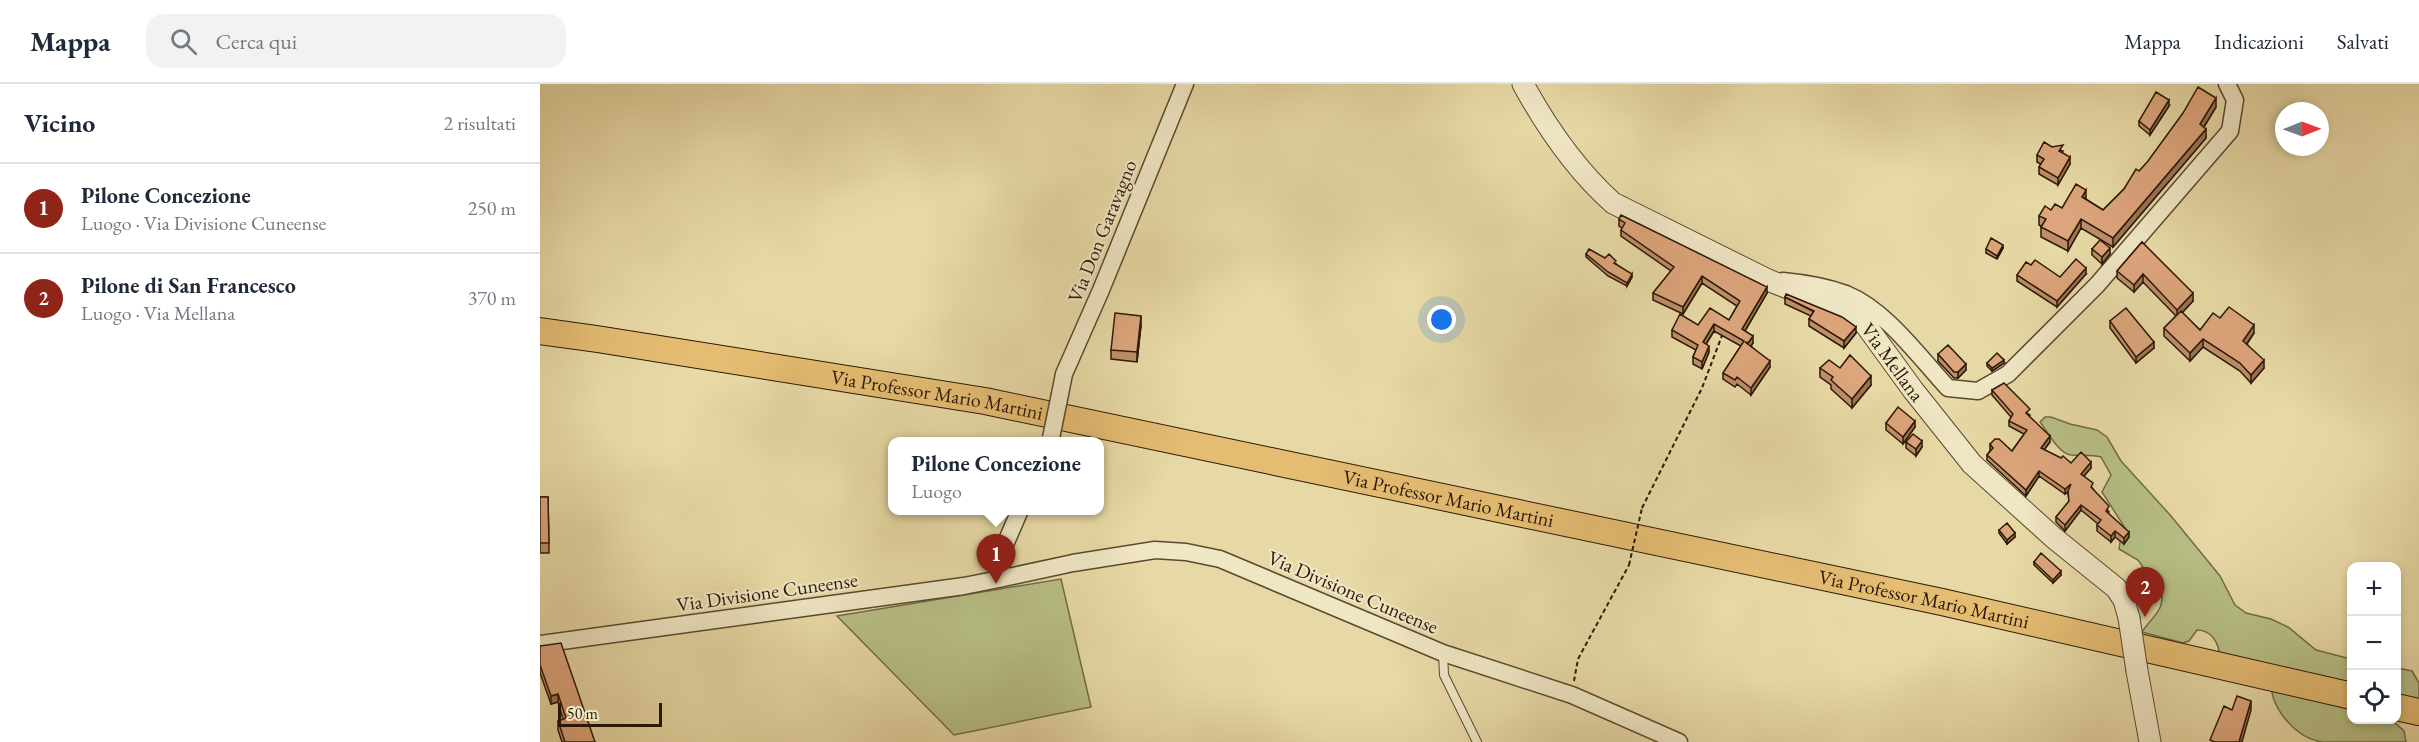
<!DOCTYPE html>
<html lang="it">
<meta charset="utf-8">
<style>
:root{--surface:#fff;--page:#f2f2f3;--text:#1f2937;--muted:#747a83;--line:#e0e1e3;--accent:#8f2418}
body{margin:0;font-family:"EB Garamond",serif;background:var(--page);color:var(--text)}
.controls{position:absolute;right:18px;bottom:18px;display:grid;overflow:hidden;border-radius:12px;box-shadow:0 3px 9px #0003}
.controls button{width:54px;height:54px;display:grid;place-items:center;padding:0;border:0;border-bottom:2px solid var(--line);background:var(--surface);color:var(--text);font:30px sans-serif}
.compass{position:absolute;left:1735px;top:18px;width:54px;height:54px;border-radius:50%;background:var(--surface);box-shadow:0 3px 9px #0003;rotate:89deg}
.scale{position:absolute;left:18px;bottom:15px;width:104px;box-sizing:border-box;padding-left:6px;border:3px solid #2b1906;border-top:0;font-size:16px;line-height:21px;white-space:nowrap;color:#2b1906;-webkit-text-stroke:4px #efe6c4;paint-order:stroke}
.you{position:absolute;left:902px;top:236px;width:21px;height:21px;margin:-15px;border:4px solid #fff;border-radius:50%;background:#1a73e8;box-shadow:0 0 0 9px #1a73e833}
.badge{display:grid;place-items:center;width:39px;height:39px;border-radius:50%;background:var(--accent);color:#fff;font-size:20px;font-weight:700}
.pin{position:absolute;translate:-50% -50px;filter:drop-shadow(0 2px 3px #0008)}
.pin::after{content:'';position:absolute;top:32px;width:21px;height:18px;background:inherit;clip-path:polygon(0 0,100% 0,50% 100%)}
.popup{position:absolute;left:348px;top:353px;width:216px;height:78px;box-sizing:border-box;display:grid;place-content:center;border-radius:12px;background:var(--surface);filter:drop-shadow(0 2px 4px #0005);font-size:20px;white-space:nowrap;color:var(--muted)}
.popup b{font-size:22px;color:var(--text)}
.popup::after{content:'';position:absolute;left:50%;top:100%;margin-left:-12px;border:12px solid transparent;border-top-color:var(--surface)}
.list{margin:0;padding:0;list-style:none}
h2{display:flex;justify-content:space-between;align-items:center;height:78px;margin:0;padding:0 24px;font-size:26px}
h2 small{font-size:20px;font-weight:400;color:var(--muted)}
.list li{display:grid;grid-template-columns:39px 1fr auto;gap:18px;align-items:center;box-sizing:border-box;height:90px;padding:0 24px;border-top:2px solid var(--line)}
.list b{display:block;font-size:22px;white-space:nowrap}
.list p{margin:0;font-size:20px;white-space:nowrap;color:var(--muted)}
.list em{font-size:20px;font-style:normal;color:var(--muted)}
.icon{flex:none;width:33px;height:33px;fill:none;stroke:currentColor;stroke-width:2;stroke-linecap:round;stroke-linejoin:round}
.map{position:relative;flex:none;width:1879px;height:658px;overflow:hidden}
header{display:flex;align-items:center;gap:36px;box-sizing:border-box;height:84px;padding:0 30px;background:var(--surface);border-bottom:2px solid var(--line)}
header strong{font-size:28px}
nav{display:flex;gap:33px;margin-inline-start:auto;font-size:21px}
.search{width:420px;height:54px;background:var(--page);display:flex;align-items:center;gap:15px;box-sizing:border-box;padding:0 21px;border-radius:18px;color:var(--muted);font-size:22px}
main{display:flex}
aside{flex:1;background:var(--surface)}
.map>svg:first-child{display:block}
</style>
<header>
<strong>Mappa</strong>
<div class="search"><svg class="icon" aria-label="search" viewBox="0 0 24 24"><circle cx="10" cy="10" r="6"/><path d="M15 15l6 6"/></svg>Cerca qui</div>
<nav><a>Mappa</a><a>Indicazioni</a><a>Salvati</a></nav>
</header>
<main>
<aside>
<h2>Vicino<small>2 risultati</small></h2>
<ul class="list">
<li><span class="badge">1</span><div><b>Pilone Concezione</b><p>Luogo · Via Divisione Cuneense</p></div><em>250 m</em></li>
<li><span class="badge">2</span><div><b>Pilone di San Francesco</b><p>Luogo · Via Mellana</p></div><em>370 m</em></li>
</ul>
</aside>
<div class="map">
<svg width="1879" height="658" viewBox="0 0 1879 658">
<rect width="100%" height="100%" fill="#e7d9a5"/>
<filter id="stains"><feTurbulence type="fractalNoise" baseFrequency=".00333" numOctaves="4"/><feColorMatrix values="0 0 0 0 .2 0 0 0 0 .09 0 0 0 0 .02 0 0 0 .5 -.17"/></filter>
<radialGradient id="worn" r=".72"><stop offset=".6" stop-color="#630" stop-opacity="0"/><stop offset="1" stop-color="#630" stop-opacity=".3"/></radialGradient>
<!-- green -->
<path fill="#b7bf85" stroke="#716c46" stroke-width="1.5" d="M1505,333H1511L1530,340L1557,346L1567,353L1581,377L1631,432L1680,492L1695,521L1706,529L1731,535L1748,543L1776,566L1811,575V602L1676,572L1679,566C1676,555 1669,546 1657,546L1649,557L1643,559L1602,548C1610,535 1626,525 1621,509L1598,476L1579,465L1580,458L1587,447L1562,408L1571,391L1561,373C1550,370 1542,372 1531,371C1518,369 1508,348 1500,338Z
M521,495L551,623L414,651L297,532Z
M1857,584L1872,587L1879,599V616L1857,611Z
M1731,599L1811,622L1812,636H1852L1864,647L1866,658C1841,658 1806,658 1782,658C1756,654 1731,625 1731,599Z"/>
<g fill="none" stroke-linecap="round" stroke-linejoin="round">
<!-- service casing -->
<g stroke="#5a492e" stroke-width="10">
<path id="service" d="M903,569L904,591L937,658"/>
</g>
<!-- minor casing -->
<g stroke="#5a492e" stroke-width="19">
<path id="minor" d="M1243,197C1264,199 1287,203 1306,210C1346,226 1380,274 1408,304L1438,307L1468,290L1557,201L1690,47L1695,16L1687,0
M520,310L524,290L561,206L645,0
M459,495L533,479L615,466L646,468L680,475L903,569L1032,611L1139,658
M0,560L424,502L459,495L464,463L480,426"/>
</g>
<!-- tertiary casing -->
<g stroke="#5a492e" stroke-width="23">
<g id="tertiary">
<path id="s1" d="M983,0C1007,44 1035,85 1073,119L1228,196L1308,228L1325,240L1373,306L1432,380L1514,454L1576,504L1584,516L1589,534"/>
<path d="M1597,587L1610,658"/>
</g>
</g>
<!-- primary casing -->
<g stroke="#2b1906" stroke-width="28">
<g id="primary">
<path id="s2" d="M0,247L57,255L445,317L1402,518L1812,612"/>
<path d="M1856,623L1879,628"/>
</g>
</g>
<!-- path -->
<path stroke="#2b1906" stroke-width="2" stroke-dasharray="4.5 3" stroke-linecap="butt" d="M1102,424L1162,304L1183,249
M1034,597L1038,575L1089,481"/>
<!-- service -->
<use href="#service" stroke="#efe6c4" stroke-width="8"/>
<!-- minor -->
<use href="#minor" stroke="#efe6c4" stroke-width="16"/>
<!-- tertiary -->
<use href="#tertiary" stroke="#efe6c4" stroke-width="21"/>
<!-- primary -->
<use href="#primary" stroke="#e4bc72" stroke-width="26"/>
<!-- minor-bridge casing -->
<g stroke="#5a492e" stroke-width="19" stroke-linecap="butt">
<path id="minor-bridge" d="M511,354L520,310"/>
</g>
<!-- tertiary-bridge casing -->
<g stroke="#5a492e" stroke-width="23" stroke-linecap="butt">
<path id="tertiary-bridge" d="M1589,534L1597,587"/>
</g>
<!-- path-bridge -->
<path stroke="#2b1906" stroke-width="2" stroke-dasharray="4.5 3" stroke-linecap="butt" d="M1089,481L1102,424"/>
<!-- minor-bridge -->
<use href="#minor-bridge" stroke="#efe6c4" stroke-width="16"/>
<!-- tertiary-bridge -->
<use href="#tertiary-bridge" stroke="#efe6c4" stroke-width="21"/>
</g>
<!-- wall -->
<path fill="#be8e6b" stroke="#2b1906" stroke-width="1.5" d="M1629,22L1610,51L1599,42V37Z
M1676,23L1664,43L1666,54L1573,163L1541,144L1528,167L1501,153V142L1499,141V132L1511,126L1522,124L1546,115L1563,126L1584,105L1599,87Z
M1512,63L1523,67L1522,68L1530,80L1518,101L1499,90V83L1501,80L1497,78V71Z
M1079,135L1227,209L1205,247L1213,259L1211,262L1230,283L1211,311L1197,300L1195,303L1183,295V289L1201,262L1174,247L1166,260L1169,268L1162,285L1153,280V273L1156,266L1132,253V246L1189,236L1197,222L1162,199L1143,230L1113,216V209L1131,187L1081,152V146L1082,144L1079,142Z
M1602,158L1653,217L1642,229L1660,246L1680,234L1714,249L1707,260L1724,284L1711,299L1700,287L1663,263L1650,277L1624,252V244L1636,232L1603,198L1594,208L1577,194V187Z
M1463,164L1457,175L1446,169V165Z
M1552,165L1570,170L1562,180L1552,171Z
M1046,170L1076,180L1092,193L1087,202L1068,192L1046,173Z
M1491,181L1520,193L1546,190L1517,223L1477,197V191Z
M1245,213L1316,249L1304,264L1269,242V235L1271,232L1245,220Z
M1570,237L1614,264L1596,279L1570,244Z
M601,241L597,278L571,275V266Z
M1398,270L1426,286L1418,294H1414L1398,277Z
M1447,279H1464L1452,287L1447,282Z
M1280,284H1300L1331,301L1312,324L1291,305V301L1280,293Z
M1452,306L1490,331L1489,332L1510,358L1504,366L1531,379L1551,384L1544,392L1569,428L1568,429L1589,453L1584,460L1575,453L1571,458L1557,447V441L1558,440L1541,426L1525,447L1516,438V433L1529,418L1528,408L1525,410L1499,392L1486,412L1447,376V371L1450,367V360L1472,367L1484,350L1469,342V337L1471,333L1452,311Z
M1346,339L1375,343L1363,360L1346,346Z
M1366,358L1382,363L1376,372L1366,364Z
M0,413H8L9,469H0Z
M1459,446L1475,453L1467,460L1459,449Z
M1494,478L1521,491L1513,499L1494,481Z
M0,562L55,658H22L18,646V637L23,635L18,618L11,620L0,589Z"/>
<!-- shaded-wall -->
<path fill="#9b7457" stroke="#2b1906" stroke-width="1.5" d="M1676,14V23L1660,49V40Z
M1629,16V22L1610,51V46Z
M1666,45V54L1573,163V154Z
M1530,73V80L1518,101V94Z
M1546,106V115L1542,113Z
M1541,135V144L1528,167V157Z
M1463,161V164L1457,175V172Z
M1570,164V170L1562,180V173Z
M1546,184V190L1517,223V217Z
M1092,190V193L1087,202V199Z
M1603,190V198L1594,208V201Z
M1162,192V199L1143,230V223Z
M1227,203V209L1202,252V245Z
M1653,209V217L1637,234V226Z
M601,232V241L597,278V268Z
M1174,240V247L1163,265V258Z
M1714,241V249L1703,265V257Z
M1316,243V249L1304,264V257Z
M1213,252V259L1208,266V259Z
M1663,255V263L1650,277V269Z
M1614,258V264L1596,279V273Z
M1169,262V268L1162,285V278Z
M1464,276V279L1452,287V284Z
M1724,276V284L1711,299V291Z
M1230,277V283L1211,311V304Z
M1426,280V286L1418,294V288Z
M1331,292V301L1312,324V315Z
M1375,337V343L1363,360V353Z
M1510,352V358L1501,370V364Z
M1382,357V363L1376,372V365Z
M1551,378V384L1541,395V390Z
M1499,387V392L1486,412V406Z
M1531,400V405L1525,410V405Z
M1541,421V426L1525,447V441Z
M1575,447V453L1571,458V452Z
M1589,448V453L1584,460V454Z
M1475,449V453L1467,460V456Z
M1521,487V491L1513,499V496Z
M18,610V618L11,620V612Z
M1711,617V626L1702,658H1699Z"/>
<!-- building -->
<path fill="#dda57c" stroke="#2b1906" stroke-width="1.5" d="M1658,3L1676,14L1660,40L1666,45L1573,154L1541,135L1528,157L1501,143L1506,135L1499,132L1505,122L1511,126L1515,120L1522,124L1536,100L1546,106L1542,113L1563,126L1584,105L1596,85L1599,87L1608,77L1643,29Z
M1616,8L1629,16L1610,46L1599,37Z
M1504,58L1512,63L1523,61L1519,67L1530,73L1518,94L1499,83L1504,75L1497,71Z
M1081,131L1227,203L1202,245L1213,252L1208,259L1205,258L1230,277L1211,304L1197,293L1195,296L1183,289L1204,257L1174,240L1163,258L1169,262L1162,278L1153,273L1158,261L1132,246L1140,230L1158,241L1170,224L1189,236L1200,217L1162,192L1143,223L1113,209L1134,183L1081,146L1085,139L1079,135Z
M1451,154L1463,161L1457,172L1446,165Z
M1560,156L1570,164L1562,173L1552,165Z
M1602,158L1653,209L1637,226L1603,190L1594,201L1577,187Z
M1049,165L1065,174L1069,170L1076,177L1074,179L1092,190L1087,199L1068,188L1046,170Z
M1536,175L1546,184L1517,217L1477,191L1486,178L1491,181L1495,176L1520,193Z
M1246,210L1302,233L1316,243L1304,257L1269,235L1274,227L1245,213Z
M1689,223L1714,241L1703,257L1724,276L1711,291L1700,279L1663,255L1650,269L1624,244L1641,227L1660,246L1673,229L1680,234Z
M1586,224L1614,258L1596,273L1570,237Z
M575,229L601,232L597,268L571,266Z
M1408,261L1426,280L1418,288H1414L1398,270Z
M1457,269L1464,276L1452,284L1447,279Z
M1310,271L1331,292L1312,315L1291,296L1293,293L1280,284L1289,276L1300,284Z
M1464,299L1490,325L1486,329L1510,352L1501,364L1521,374L1523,372L1531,379L1541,368L1551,378L1541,390L1553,399L1551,403L1569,422L1566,427L1589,448L1584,454L1575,447L1571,452L1557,441L1561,436L1541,421L1525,441L1516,433L1529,417L1528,407L1531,400L1525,405L1499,387L1486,406L1447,371L1453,364L1450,360L1455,355H1459L1472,367L1487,346L1469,337L1473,330L1452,306Z
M1358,323L1375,337L1363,353L1346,339Z
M1373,350L1382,357L1376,365L1366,358Z
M0,413H8L9,459H0Z
M1467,439L1475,449L1467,456L1459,446Z
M1501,469L1521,487L1513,496L1494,478Z
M21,559L55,658H25L18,637L26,634L18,610L11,612L0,581V562Z
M1697,612L1711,617L1699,658H1675L1670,656L1684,622L1692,626Z"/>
<g text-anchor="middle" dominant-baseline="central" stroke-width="4.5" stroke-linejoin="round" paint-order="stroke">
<!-- street labels -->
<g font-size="20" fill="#2b1906" stroke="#efe6c4">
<text transform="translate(562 147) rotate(-68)">Via Don Garavagno</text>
<text stroke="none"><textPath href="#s1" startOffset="477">Via Mellana</textPath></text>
<text stroke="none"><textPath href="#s2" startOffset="402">Via Professor Mario Martini</textPath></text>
<text stroke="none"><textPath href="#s2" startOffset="924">Via Professor Mario Martini</textPath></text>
<text transform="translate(227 508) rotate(-8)">Via Divisione Cuneense</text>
<text transform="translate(813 508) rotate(23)">Via Divisione Cuneense</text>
<text stroke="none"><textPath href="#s2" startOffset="1410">Via Professor Mario Martini</textPath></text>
</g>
</g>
<rect width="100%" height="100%" filter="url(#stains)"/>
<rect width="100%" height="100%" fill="url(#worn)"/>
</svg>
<div class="controls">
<button>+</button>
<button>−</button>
<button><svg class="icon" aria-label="locate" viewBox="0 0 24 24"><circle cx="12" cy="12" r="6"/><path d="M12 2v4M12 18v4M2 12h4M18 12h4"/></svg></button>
</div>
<svg class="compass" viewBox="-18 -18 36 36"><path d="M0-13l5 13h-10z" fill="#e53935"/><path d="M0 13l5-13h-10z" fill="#747a83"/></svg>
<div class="scale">50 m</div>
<div class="you"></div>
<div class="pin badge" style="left:456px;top:500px">1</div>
<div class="popup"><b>Pilone Concezione</b>Luogo</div>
<div class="pin badge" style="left:1605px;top:533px">2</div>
</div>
</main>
